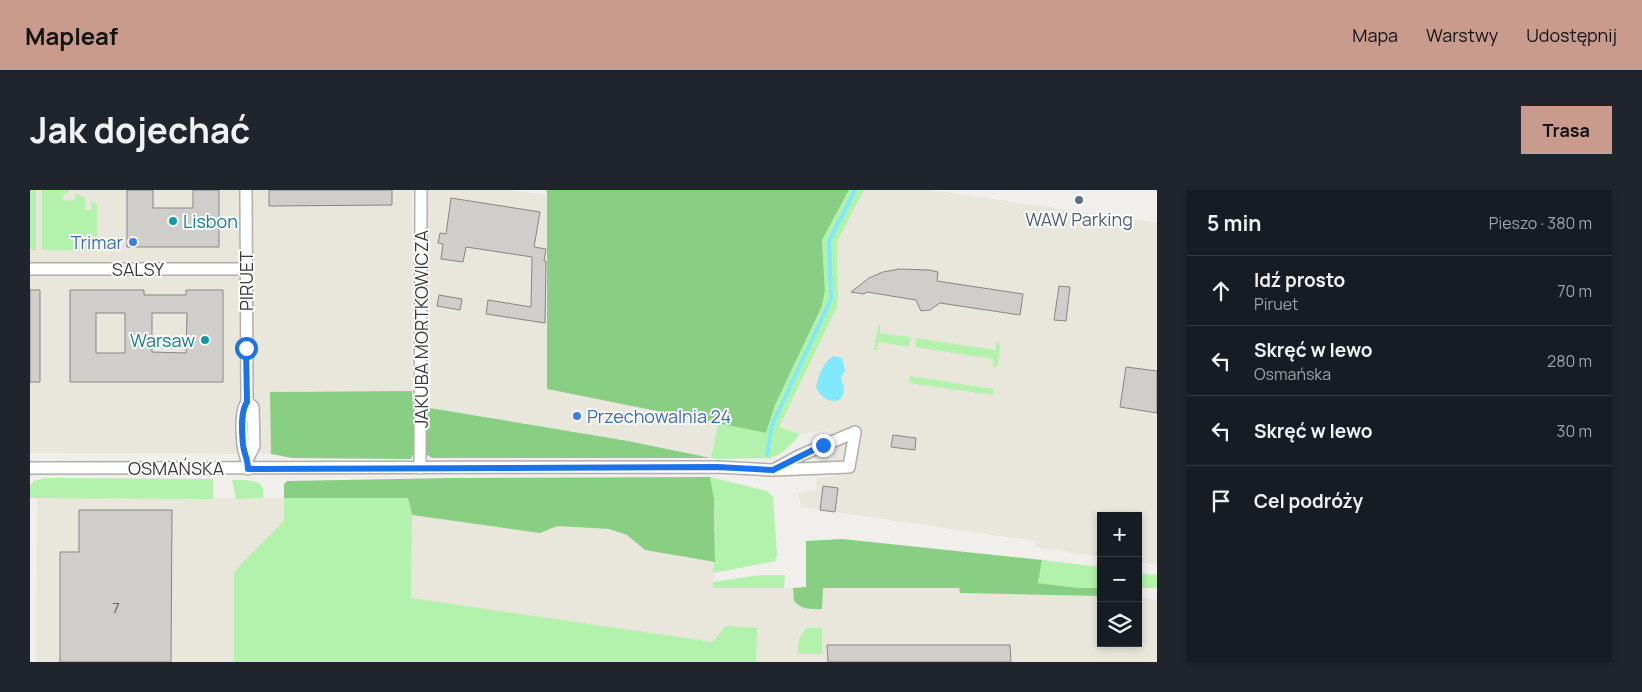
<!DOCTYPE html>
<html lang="pl">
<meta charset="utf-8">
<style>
:root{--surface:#171b24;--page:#20242c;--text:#f1f3f6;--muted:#9ea1a6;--line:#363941;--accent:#c89b8d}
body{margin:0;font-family:Manrope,sans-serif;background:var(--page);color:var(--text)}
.controls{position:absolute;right:15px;bottom:15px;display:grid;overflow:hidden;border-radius:0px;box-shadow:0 2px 8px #0003}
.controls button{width:45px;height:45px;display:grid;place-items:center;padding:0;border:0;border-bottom:1px solid var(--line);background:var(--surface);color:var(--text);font:25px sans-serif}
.stop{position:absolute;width:15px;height:15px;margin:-11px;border:4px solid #1a73e8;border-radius:50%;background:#fff}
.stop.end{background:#1a73e8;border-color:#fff;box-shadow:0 1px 5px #0008}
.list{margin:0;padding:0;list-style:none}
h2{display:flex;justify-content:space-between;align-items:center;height:65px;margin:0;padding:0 20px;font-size:21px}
h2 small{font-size:16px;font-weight:400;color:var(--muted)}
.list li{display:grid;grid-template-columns:32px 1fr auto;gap:15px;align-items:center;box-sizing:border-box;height:70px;padding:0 20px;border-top:1px solid var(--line)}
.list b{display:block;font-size:19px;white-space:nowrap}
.list p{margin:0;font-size:16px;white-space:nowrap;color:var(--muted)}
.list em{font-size:16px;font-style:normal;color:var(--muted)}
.icon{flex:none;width:28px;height:28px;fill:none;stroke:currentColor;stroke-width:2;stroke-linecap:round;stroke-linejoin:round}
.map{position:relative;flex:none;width:1127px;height:472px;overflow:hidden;border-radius:0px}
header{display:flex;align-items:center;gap:30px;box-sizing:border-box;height:70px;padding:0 25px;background:var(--accent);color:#111}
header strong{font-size:24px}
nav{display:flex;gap:28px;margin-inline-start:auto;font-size:18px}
.intro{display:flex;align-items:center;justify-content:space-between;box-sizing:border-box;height:120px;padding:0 30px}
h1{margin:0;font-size:35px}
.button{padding:12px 22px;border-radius:0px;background:var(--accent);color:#111;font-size:18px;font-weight:700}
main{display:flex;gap:30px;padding:0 30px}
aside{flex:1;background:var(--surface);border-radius:0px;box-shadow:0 2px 8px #0003}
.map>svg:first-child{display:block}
</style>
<header>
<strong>Mapleaf</strong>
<nav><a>Mapa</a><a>Warstwy</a><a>Udostępnij</a></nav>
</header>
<div class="intro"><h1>Jak dojechać</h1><a class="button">Trasa</a></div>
<main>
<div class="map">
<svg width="1127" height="472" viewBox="0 0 1127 472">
<rect width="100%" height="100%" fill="#f0efeb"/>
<!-- built -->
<path fill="#e9e7db" d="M0,0H382V201L240,202L241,264L0,263Z
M397,0H481L517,5V199L688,233L681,268L598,251L400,218L401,181L397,91Z
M834,0H900L1127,33V375L1108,372V326H1071V367L1005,357V351L771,317L768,303L787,300L786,288L805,286L800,239L770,244L749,237L807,117L808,106L807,52Z
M7,308H378L382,325L510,343L527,336L579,339L597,345L615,360L685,372L683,398H929L930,403L1071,406V453H1108V407L1127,410V472H6Z"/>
<!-- green -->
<path fill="#b3f2ac" d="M0,0H6V60H0Z
M12,0H37L40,1L33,5L32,8L36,11L45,10L44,3L55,8V20H61V11L67,14V61L12,60Z
M819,0H834L807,52L808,106L807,117L749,237L770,244C763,253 752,265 740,268L686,269L681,268L688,233L736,243L745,215L792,116L795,101L792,50Z
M848,135L850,136V143L881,147L879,157L848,152L847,160H844Z
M886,148L965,160L967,150L970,156L968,175L966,177L963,178V169L885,157Z
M880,186L964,199L963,205L879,193Z
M680,287L737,301L743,307L747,365L745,371L683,383C687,352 686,318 680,287Z
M15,288L183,289V309L0,308V295L4,291Z
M202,290H218L229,293L233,299V308L206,309Z
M254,308H378L382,325L381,408L683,452L695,436L727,438L726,472H204V384L208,377L254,331Z
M1012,370L1071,377V398H1049L1008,393Z
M1108,383L1127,385V398H1108Z
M730,385H755L754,398H683V392Z
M777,438H792V464H768C768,453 768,447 777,438Z"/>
<!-- forest -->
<path fill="#89cf83" d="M517,0H819L792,50L795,101L792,116L745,215L736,243L517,199Z
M382,201L383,220H386C386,232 389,261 380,269L262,268L241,264L240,202Z
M400,218L598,251L681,268H402L397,265C396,252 394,230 400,218Z
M680,287L684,309L685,372L615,360L597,345L579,339L527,336L510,343L382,325L378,308H254V294L257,291L422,288Z
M812,349L1012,370L1008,393L1049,398H1071V406L930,403L929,398H793L792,419C780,419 772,420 764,411L763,398L776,397V351Z"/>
<!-- water -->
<path fill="#80e9fb" d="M804,166L812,168L815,181L811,187C811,192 814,195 814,199C813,219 790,211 786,197C788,186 794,170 804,166Z"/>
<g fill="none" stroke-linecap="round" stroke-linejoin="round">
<!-- stream -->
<path stroke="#80e9fb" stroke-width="4" d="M737,265L742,235L801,109L799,51L825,0"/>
</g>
<!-- building -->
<path fill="#cfceca" stroke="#878682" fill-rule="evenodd" d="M97,0H123V18H163V0H189V57H97Z
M239,0H362V15L239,16Z
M421,8L510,22L504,57L516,59L514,71H516L515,133L456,124L458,110L501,117L502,67L436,57L433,72L411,69L413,54L408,53L410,43L416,44Z
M869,79L899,80L908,82L907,91L993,104L990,125L910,113L900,120L891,121L886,110L837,102L834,104L821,102L839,88L853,82Z
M1029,96L1040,97L1036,131L1024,130Z
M0,100H10V192H0Z
M40,100H114V105H156V100H193V192H40ZM66,123H95V163H66ZM122,123H157L156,163L122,162Z
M409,105L432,109L430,120L407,116Z
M1096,177L1127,181V223L1090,217Z
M863,245L886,248L885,260L861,257Z
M793,296L808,298L805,322L790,320Z
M49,320H142L141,472H30V362H49Z
M797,455H980L981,472H798Z"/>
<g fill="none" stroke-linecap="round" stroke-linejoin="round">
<!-- street casing -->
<g stroke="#afafab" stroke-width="14">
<path id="street" d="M216,0L217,212C210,222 212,242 213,255C214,264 218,269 218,279
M0,79H216
M217,212L223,217L224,256L218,268
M0,278L687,277L743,280L819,277L825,242
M390,278L391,0
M747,278L769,266L825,242"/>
</g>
<!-- street -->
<use href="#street" stroke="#fff" stroke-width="11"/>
</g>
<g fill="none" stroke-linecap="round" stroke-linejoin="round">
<!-- route -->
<path stroke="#1a73e8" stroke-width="6" d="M216,158L217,212C210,222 212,243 213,255C214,264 218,269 218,279L687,277L743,280L793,255"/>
</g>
<!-- markers -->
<circle fill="#5c6f8a" stroke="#fff" stroke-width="2" cx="1049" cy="10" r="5"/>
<g fill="#0f9aa8" stroke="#fff" stroke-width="2">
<circle cx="143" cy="31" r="5"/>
<circle cx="175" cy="150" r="5"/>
</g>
<g fill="#3f7fe0" stroke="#fff" stroke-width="2">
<circle cx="103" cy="52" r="5"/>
<circle cx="547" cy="226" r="5"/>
</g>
<g text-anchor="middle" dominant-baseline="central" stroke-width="4" stroke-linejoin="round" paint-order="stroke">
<!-- number labels -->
<g font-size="15" fill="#60605d">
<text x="86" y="417">7</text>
</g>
<!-- service labels -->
<g font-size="18" fill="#4e5e75" stroke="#fff">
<text x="1049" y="29">WAW Parking</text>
</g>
<!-- culture labels -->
<g font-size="18" fill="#0d838f" stroke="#fff" text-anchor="start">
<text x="153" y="31">Lisbon</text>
<text x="165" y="150" text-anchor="end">Warsaw</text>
</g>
<!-- shop labels -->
<g font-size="18" fill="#366cbe" stroke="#fff" text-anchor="end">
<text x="93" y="52">Trimar</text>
<text x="557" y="226" text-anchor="start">Przechowalnia 24</text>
</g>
<!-- street labels -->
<g font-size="18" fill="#3b3b39" stroke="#fff">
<text x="108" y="79">SALSY</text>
<text transform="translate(216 91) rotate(-90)">PIRUET</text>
<text transform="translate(391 139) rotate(-90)">JAKUBA MORTKOWICZA</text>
<text x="146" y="278">OSMAŃSKA</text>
</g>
</g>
</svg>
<div class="controls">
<button>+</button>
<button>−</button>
<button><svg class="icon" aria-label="layers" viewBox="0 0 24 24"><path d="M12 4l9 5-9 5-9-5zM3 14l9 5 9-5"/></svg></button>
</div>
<div class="stop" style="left:216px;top:158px"></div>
<div class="stop end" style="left:793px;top:255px"></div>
</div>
<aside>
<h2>5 min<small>Pieszo · 380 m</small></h2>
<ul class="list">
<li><svg class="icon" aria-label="ahead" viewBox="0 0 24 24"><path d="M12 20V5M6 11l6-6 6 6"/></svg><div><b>Idź prosto</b><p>Piruet</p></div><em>70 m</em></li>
<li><svg class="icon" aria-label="left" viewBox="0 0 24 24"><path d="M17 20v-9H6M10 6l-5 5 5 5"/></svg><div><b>Skręć w lewo</b><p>Osmańska</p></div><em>280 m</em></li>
<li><svg class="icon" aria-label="left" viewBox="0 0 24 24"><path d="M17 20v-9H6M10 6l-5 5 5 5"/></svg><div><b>Skręć w lewo</b></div><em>30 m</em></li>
<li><svg class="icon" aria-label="arrive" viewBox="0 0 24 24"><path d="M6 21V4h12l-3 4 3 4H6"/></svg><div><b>Cel podróży</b></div></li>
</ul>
</aside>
</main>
